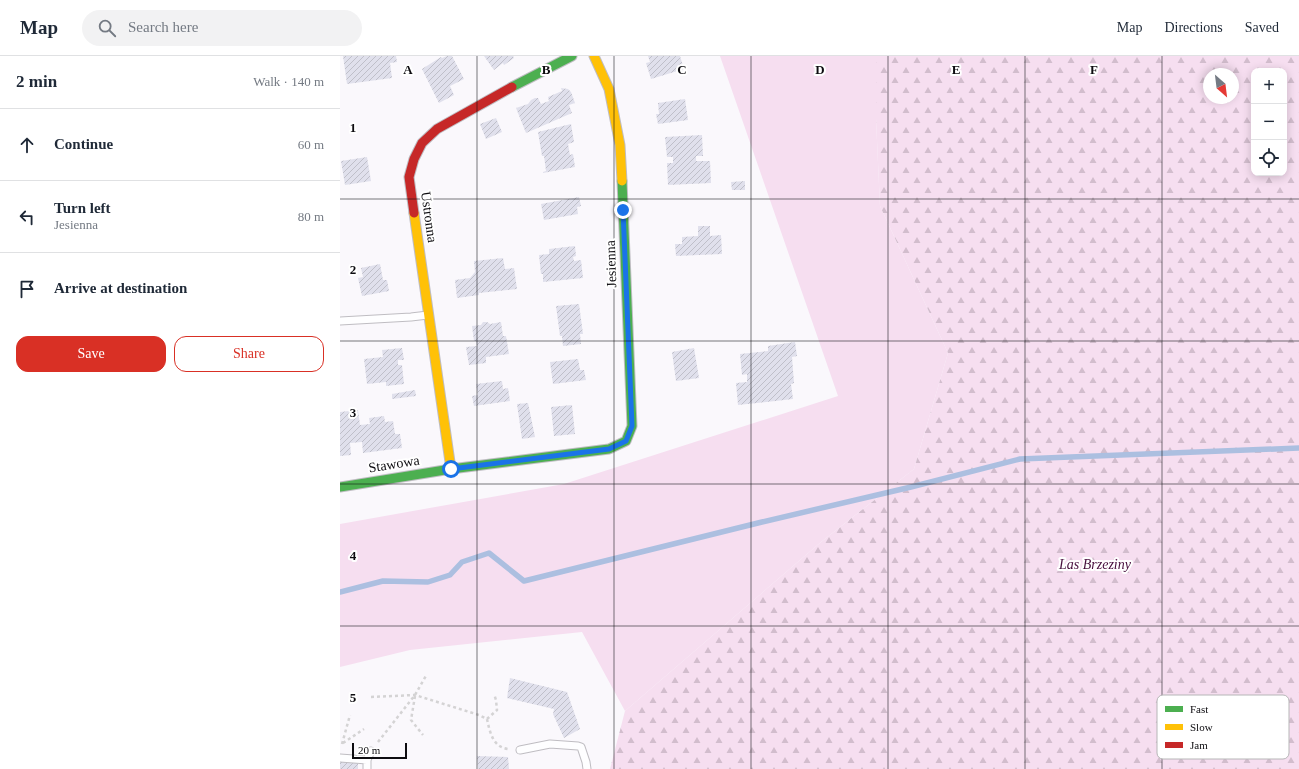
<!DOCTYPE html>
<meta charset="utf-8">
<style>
:root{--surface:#fff;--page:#f2f2f3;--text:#1f2937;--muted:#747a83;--line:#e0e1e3;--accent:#d93025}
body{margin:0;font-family:"Times New Roman",serif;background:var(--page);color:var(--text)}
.controls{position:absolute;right:12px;top:12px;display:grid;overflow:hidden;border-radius:8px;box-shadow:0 2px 10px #0003}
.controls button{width:36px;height:36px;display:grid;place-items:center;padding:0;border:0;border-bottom:1px solid var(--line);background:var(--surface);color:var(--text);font:20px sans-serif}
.compass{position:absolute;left:863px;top:12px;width:36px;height:36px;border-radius:50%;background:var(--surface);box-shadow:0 2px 10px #0003;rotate:152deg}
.scale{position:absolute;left:12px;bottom:10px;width:55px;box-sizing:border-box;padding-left:4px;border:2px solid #0d0c10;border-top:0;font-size:11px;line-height:14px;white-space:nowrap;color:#0d0c10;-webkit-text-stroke:3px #fff;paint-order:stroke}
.stop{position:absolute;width:12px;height:12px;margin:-9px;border:3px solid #1a73e8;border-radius:50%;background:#fff}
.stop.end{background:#1a73e8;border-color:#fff;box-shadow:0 1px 4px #0008}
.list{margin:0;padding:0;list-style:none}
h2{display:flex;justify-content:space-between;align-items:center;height:52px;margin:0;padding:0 16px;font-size:17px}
h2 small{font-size:13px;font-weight:400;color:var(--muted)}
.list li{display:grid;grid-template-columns:26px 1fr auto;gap:12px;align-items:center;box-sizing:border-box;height:72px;padding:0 16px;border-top:1px solid var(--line)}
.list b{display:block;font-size:15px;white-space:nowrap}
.list p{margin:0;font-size:13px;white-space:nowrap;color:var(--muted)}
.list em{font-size:13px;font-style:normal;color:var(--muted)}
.actions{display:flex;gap:8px;padding:12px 16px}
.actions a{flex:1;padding:9px 0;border:1px solid var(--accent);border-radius:12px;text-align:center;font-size:14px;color:var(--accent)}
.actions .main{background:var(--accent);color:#fff}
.icon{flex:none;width:22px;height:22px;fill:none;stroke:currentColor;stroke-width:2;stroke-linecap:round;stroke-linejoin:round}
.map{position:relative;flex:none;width:959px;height:713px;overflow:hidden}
header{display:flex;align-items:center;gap:24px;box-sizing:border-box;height:56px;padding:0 20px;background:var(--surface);border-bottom:1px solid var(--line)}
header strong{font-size:19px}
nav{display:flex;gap:22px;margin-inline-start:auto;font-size:14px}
.search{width:280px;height:36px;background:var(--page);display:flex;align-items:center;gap:10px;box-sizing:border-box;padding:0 14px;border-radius:22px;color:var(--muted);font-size:15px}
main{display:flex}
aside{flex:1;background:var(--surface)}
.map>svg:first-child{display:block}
</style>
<header>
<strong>Map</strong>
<div class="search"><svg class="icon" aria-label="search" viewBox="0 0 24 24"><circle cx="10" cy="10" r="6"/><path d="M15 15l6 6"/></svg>Search here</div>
<nav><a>Map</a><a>Directions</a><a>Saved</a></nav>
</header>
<main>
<aside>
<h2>2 min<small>Walk · 140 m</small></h2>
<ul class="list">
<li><svg class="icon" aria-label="ahead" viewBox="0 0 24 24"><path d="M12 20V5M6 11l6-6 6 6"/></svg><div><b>Continue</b></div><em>60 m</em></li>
<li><svg class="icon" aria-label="left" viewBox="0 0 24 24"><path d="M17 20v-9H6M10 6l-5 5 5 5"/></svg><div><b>Turn left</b><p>Jesienna</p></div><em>80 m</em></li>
<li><svg class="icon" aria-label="arrive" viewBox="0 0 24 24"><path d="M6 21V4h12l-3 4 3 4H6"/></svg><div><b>Arrive at destination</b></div></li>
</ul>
<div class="actions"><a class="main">Save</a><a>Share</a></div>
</aside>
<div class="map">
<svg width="959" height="713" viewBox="0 0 959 713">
<defs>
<pattern id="forest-firs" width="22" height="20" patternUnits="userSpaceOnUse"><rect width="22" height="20" fill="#f6def0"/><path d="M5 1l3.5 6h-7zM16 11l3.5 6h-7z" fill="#d2bdcd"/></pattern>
<pattern id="building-hatch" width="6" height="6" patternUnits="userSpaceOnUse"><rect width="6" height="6" fill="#e0e0ec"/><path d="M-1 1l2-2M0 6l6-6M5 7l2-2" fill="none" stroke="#bfbfc9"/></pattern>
</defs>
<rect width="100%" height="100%" fill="#faf8fc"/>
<!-- grass -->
<path fill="#f6def0" d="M380,0H536V63L540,150L608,297L574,413L481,486L285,655L242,576L70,594L0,611V468L224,428L498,340Z"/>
<!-- forest -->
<path fill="url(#forest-firs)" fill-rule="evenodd" d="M536,0H959V713H270L285,655L481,486L574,413L608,297L540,150L536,63ZM914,15H944V117H914ZM869,18H893V42H869Z"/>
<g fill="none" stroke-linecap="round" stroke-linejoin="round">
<!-- stream -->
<path stroke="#acbfe0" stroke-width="5.5" d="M0,536L43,525L88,526L110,519L122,506L149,497L184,525L422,466L571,431L680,403L959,392"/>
</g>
<!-- building -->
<path fill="url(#building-hatch)" d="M3,0H56L57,6L50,7L52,22L7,28Z
M107,0H112L124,23L110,30L114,39L99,47L82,13L101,1L102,2Z
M144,0H173L174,2L164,9L163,7L154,14Z
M308,0H340L344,13L311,23L306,7L310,6Z
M221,32L228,33L231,36L235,47L229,49L232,57L186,77L176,52L188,48L191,44L195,42H198L201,48L209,45L208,41L222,35Z
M345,43L348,64L318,68L316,58H319L318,47Z
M156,62L162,76L146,83L140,68Z
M231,68L234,86L228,88L230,99L233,98L235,111L203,117V116L206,115L204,100H202L198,76Z
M362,79L363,100H356V105H370L371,127L328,129L327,107H333V101H327L325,81Z
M27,101L31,125L5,129L1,105Z
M405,125V134H392L391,126Z
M239,141L241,150L237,151L238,158L204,164L201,148Z
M358,170H370V180L381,179L382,198L336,200L335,188H342V181L358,180Z
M235,190L236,200L233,201L234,205L241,204L243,222L203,226V218H201L199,199L209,198V193Z
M163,202L165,213L174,212L177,233L139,237V239L117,242L115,224L130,222L135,216L134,205Z
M40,208L43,224H47L49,235L22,240L18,222L23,221L21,212Z
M239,248L243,278H240L241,288L223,290L222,280H220L216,250Z
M143,266H147L150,268L161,266L163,280H166L169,298L146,301V307L129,309L126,291L137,290L136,285H134L132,270L141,269Z
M455,286L457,300L452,301L454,327L451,328L453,343L398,349L396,327L407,326V318L402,319L400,298L428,295V290Z
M62,292L64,304H58V309H62L64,328L46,330V326L27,328L24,303L43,301L42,294Z
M354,292L359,322L336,325L332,296Z
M238,303L240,314H244L246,324L213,328L210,306Z
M162,325L163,333L168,332L170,345L134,350L132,340L138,339L136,328Z
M75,334L76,340L52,343V338Z
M188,347L195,381L182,383L177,348Z
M232,349L235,378L214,380L211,351Z
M18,354L20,369L30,368L29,362L44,360L45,366L53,365L55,378H60L62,392L23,397L22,386L10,387L11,399L0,400V356Z
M170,622L227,636L240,673L224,682L213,658L214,653L167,642Z
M137,700L168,701L169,713H138Z
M0,705L18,706V713H0Z"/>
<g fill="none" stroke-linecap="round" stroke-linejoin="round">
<!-- lane casing -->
<g stroke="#bfbdc2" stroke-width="9">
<path id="lane" d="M0,265L71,261L88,259
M180,694L210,688L238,690L241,691L246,706L247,713
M0,702L27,704
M27,713V704L31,695"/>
</g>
<!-- fast casing -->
<g stroke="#bfbdc2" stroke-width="11">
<path id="fast" d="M172,31L232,0
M0,431L111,413L269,393L286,385L292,370L282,125"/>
</g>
<!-- slow casing -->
<g stroke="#bfbdc2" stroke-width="11">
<path id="slow" d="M254,0L269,33L280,89L282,125
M74,157L111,413"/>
</g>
<!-- jam casing -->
<g stroke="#bfbdc2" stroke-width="11">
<path id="jam" d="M74,157L69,121L74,103L82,87L97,73L172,31"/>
</g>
<!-- path -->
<path stroke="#d4d3d4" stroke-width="2.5" stroke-dasharray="3 3" stroke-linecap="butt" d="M75,640L71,664L83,679
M31,641L75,639L139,659L147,663L157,654L156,644L154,638
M147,663C150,677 153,691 168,693
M38,686L75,639L87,618
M3,687L24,673
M2,688L10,659"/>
<!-- lane -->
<use href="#lane" stroke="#fefeff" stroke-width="7"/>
<!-- fast -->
<use href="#fast" stroke="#4caf50" stroke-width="9"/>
<!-- slow -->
<use href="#slow" stroke="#ffc107" stroke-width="9"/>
<!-- jam -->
<use href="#jam" stroke="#c62828" stroke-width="9"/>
</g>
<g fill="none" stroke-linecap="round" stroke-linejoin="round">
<!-- route -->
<path stroke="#1a73e8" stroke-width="5" d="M111,413L269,393L286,385L292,370L283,154"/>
</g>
<!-- grid -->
<path fill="none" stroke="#0d0c10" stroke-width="1" stroke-opacity="0.55" d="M137,0V713M274,0V713M411,0V713M548,0V713M685,0V713M822,0V713M0,143H959M0,285H959M0,428H959M0,570H959"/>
<g text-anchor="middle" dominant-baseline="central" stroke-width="4" stroke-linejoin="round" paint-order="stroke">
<!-- street labels -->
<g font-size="14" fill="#0d0c10" stroke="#fff">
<text transform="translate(89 161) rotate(82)">Ustronna</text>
<text transform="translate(271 208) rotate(-92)">Jesienna</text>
<text transform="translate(54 408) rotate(-9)">Stawowa</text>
</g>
<!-- park labels -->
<g font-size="14" font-style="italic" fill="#460d3c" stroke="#fff">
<text x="755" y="508">Las Brzeziny</text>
</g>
</g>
<!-- legend -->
<rect x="817" y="639" width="132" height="64" rx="6" fill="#fff" stroke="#b6b6b7" stroke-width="1"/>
<rect x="825" y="650" width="18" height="6" fill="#4caf50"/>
<rect x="825" y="668" width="18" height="6" fill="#ffc107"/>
<rect x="825" y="686" width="18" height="6" fill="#c62828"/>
<g font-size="11" fill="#0d0c10">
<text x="850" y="657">Fast</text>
<text x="850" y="675">Slow</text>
<text x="850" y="693">Jam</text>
</g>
<g font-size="13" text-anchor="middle" font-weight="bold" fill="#0d0c10" stroke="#fff" stroke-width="4" stroke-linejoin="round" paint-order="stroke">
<text x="68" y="18">A</text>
<text x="206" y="18">B</text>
<text x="342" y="18">C</text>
<text x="480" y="18">D</text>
<text x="616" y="18">E</text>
<text x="754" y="18">F</text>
<text x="13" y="76">1</text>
<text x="13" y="218">2</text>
<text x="13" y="361">3</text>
<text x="13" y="504">4</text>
<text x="13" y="646">5</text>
</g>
</svg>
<div class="controls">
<button>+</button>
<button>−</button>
<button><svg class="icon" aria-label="locate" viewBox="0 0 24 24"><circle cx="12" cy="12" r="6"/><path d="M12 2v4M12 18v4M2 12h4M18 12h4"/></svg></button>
</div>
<svg class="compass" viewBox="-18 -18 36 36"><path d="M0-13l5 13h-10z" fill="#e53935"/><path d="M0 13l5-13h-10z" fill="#747a83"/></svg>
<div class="scale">20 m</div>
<div class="stop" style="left:111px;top:413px"></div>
<div class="stop end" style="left:283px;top:154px"></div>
</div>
</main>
